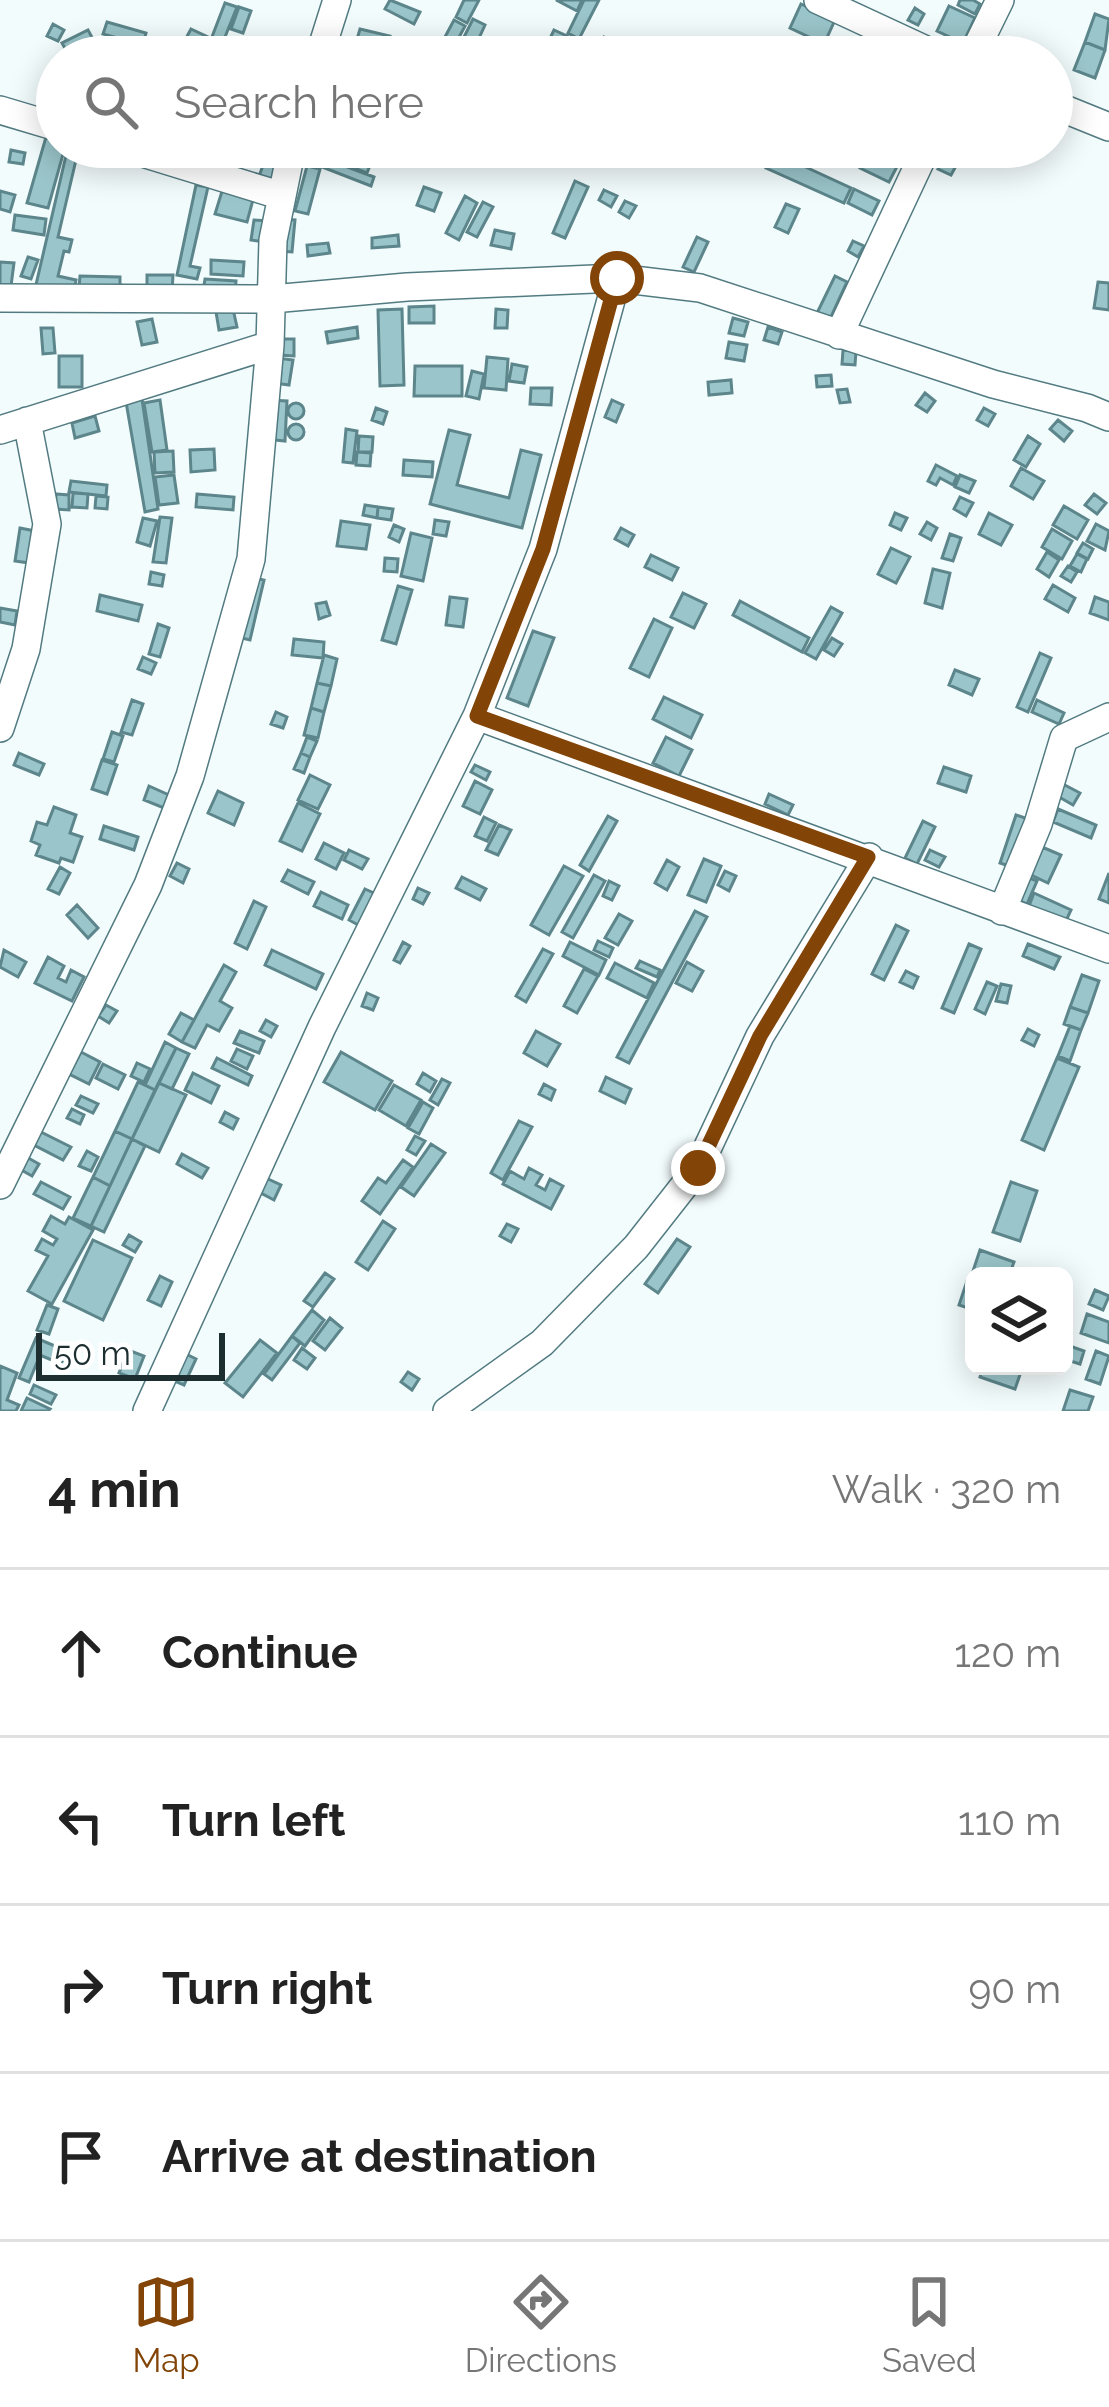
<!DOCTYPE html>
<meta charset="utf-8">
<style>
:root{--surface:#fff;--page:#f6f6f6;--text:#222;--muted:#767676;--line:#e0e0e0;--accent:#834407}
body{margin:0;font-family:Raleway,sans-serif;background:var(--page);color:var(--text)}
.controls{position:absolute;right:36px;bottom:36px;display:grid;overflow:hidden;border-radius:18px;box-shadow:0 6px 30px #0003}
.controls button{width:108px;height:108px;display:grid;place-items:center;padding:0;border:0;border-bottom:3px solid var(--line);background:var(--surface);color:var(--text);font:60px sans-serif}
.scale{position:absolute;left:36px;bottom:30px;width:189px;box-sizing:border-box;padding-left:12px;border:6px solid #1d2e30;border-top:0;font-size:33px;line-height:42px;white-space:nowrap;color:#1d2e30;-webkit-text-stroke:9px #fff;paint-order:stroke}
.stop{position:absolute;width:36px;height:36px;margin:-27px;border:9px solid #834407;border-radius:50%;background:#fff}
.stop.end{background:#834407;border-color:#fff;box-shadow:0 3px 12px #0008}
.list{margin:0;padding:0;list-style:none}
h2{display:flex;justify-content:space-between;align-items:center;height:156px;margin:0;padding:0 48px;font-size:51px}
h2 small{font-size:39px;font-weight:400;color:var(--muted)}
.list li{display:grid;grid-template-columns:78px 1fr auto;gap:36px;align-items:center;box-sizing:border-box;height:168px;padding:0 48px;border-top:3px solid var(--line)}
.list b{display:block;font-size:45px;white-space:nowrap}
.list em{font-size:39px;font-style:normal;color:var(--muted)}
.icon{flex:none;width:66px;height:66px;fill:none;stroke:currentColor;stroke-width:2;stroke-linecap:round;stroke-linejoin:round}
.map{position:relative;flex:none;width:1109px;height:1411px;overflow:hidden}
.search{position:absolute;background:var(--surface);box-shadow:0 6px 30px #0003;left:36px;right:36px;top:36px;height:132px;display:flex;align-items:center;gap:30px;box-sizing:border-box;padding:0 42px;border-radius:66px;color:var(--muted);font-size:45px}
.sheet{height:828px;background:var(--surface)}
nav{display:flex;justify-content:space-around;align-items:center;box-sizing:border-box;height:168px;border-top:3px solid var(--line);background:var(--surface);font-size:33px;color:var(--muted)}
nav a{display:grid;justify-items:center;gap:6px}
nav .on{color:var(--accent)}
.map>svg:first-child{display:block}
</style>
<div class="map">
<svg width="1109" height="1411" viewBox="0 0 1109 1411">
<rect width="100%" height="100%" fill="#f3fcfd"/>
<!-- building -->
<path fill="#9ac5ca" stroke="#5c868b" stroke-width="3" d="M390,0L420,12L414,24L385,9Z
M464,0H479L467,23L456,17Z
M556,0H582L577,11Z
M584,0H599L579,39L568,33Z
M960,0H973L980,4L975,14L958,5Z
M225,3L237,7L217,57H211L205,55Z
M801,4L835,20L824,44L790,28Z
M949,6L975,18L963,43L937,31Z
M239,7L251,11L243,33L231,29Z
M915,8L924,14L918,25L908,20Z
M1095,14L1109,19L1105,50L1085,42Z
M473,19L485,25L474,49L461,43Z
M454,20L465,26L456,43L445,37Z
M107,22L146,33L143,45L103,34Z
M53,24L64,30L58,41L47,36Z
M191,29L208,37L203,48L185,40Z
M360,29L390,36L386,54L355,46Z
M88,30L94,41L68,54L62,43Z
M554,30L567,36L557,57H541Z
M604,37L620,44L617,53L601,47Z
M164,38L194,46L192,57H159Z
M399,39L418,46L414,57H393Z
M231,41L246,48L243,57L225,55Z
M1085,42L1105,50L1095,78L1074,70Z
M46,137L57,140V147H65L48,208L27,203Z
M68,147H79L58,237L72,240L69,252L64,251L58,276L76,280L74,292L35,289Z
M315,147H331L326,159L374,177L371,186L309,162Z
M737,147L758,151L752,163L734,154Z
M870,147H888L903,155L889,182L860,168Z
M205,148L234,158L227,177L198,166Z
M11,150L25,153L23,164L9,162Z
M773,152L851,188L844,203L766,168Z
M359,155L372,160L367,173L354,168Z
M266,157L280,161L272,184L258,179Z
M944,157L957,164L951,175L938,169Z
M307,166L320,169L308,214L295,211Z
M575,181L588,187L565,238L553,233Z
M196,185L208,187L190,266L200,268L197,279L177,275Z
M424,187L441,193L434,211L417,205Z
M223,188L254,196L247,222L215,214Z
M854,189L879,201L872,215L848,203Z
M604,190L617,196L611,207L599,200Z
M0,191L15,195L10,212L0,209Z
M465,196L477,203L459,240L446,233Z
M625,201L636,206L629,218L619,212Z
M483,202L493,207L477,237L467,232Z
M786,204L799,209L788,233L775,227Z
M15,215L46,219L44,235L13,230Z
M281,219L295,220L292,252L279,251Z
M254,220L268,221L266,242L251,240Z
M495,230L514,234L511,249L491,245Z
M398,235L399,246L372,248V238Z
M697,237L708,242L694,272L683,267Z
M853,241L864,246L858,257L848,251Z
M328,243L330,253L308,256L307,245Z
M28,257L38,260L31,279L21,276Z
M211,260L244,262L243,276L211,274Z
M0,262L14,263L11,286L0,285Z
M147,275H173L172,292L147,291Z
M80,276L120,277V289L79,288Z
M835,276L847,282L830,319L817,313Z
M205,279L236,281L235,293L203,291Z
M1098,282L1109,283V310L1094,308Z
M434,306V323H409V307Z
M233,309L237,327L219,330L216,312Z
M402,309L404,385L380,386L378,310Z
M496,309L508,310L507,328H495Z
M733,318L748,322L744,336L729,333Z
M152,319L157,342L142,345L137,322Z
M357,327L358,338L328,343L326,332Z
M768,327L782,332L778,344L764,340Z
M41,328H53L55,353L43,354Z
M278,339H294V356L278,355Z
M729,342L747,345L744,361L726,358Z
M843,350L856,351L855,365L842,364Z
M59,356H82V387H59Z
M487,357L508,359L506,390L484,388Z
M277,358L293,360L289,385L274,383Z
M512,364L527,367L524,383L509,381Z
M415,366H462V396H414Z
M472,371L484,374L479,399L466,396Z
M831,375L832,386L817,387L816,376Z
M731,380L732,393L709,395L708,382Z
M531,388H552L551,405L530,404Z
M847,389L850,402L840,403L837,390Z
M925,393L935,401L927,412L916,405Z
M142,399L158,509L145,512L126,402Z
M160,400L167,450L152,452L144,403Z
M268,400L287,401L285,441L265,439Z
M612,400L623,405L616,422L605,417Z
M288 411a8 8 0 1 1 16 0a8 8 0 1 1-16 0Z
M376,408L387,412L383,424L372,420Z
M984,408L995,414L988,426L977,420Z
M95,416L99,431L75,438L72,423Z
M1058,420L1072,431L1064,441L1050,429Z
M288 432a8 8 0 1 1 16 0a8 8 0 1 1-16 0Z
M346,429L357,431L353,463L343,462Z
M449,430L470,435L457,485L509,498L521,450L541,455L522,528L430,504Z
M359,436L373,437L372,452H358Z
M1028,436L1040,444L1026,467L1014,460Z
M214,449L215,470L191,472L190,450Z
M173,451L174,472L155,473L154,452Z
M357,452L371,453L370,466L356,465Z
M404,460L433,462L432,477L403,475Z
M936,465L957,476L953,485L940,478L936,485L928,481Z
M1021,468L1044,481L1033,499L1011,486Z
M174,475L178,503L159,505L155,477Z
M960,475L975,481L969,493L955,487Z
M71,481L107,485L106,496L69,492Z
M73,493L88,494L87,508L72,507Z
M56,494L69,495V510L55,509Z
M197,494L234,497L233,510L196,507Z
M1094,494L1106,503L1097,514L1085,505Z
M96,496L108,497L107,509L95,508Z
M960,497L973,503L966,516L954,509Z
M365,505L378,507L377,518L363,515Z
M1064,506L1088,520L1077,539L1053,525Z
M378,507L393,509L391,520L377,518Z
M895,513L907,518L901,530L890,525Z
M989,513L1012,525L1001,545L979,534Z
M160,517L172,518L166,563L153,562Z
M143,518L157,521L150,546L137,542Z
M435,520L449,522L446,536L433,534Z
M341,521L370,525L366,549L337,546Z
M927,522L937,528L931,540L920,534Z
M1096,524L1109,531L1105,550L1087,541Z
M394,525L404,529L399,542L389,537Z
M20,528L35,531L29,563L15,561Z
M621,528L634,535L628,546L615,539Z
M1052,529L1072,541L1062,559L1042,547Z
M411,533L432,538L423,581L401,576Z
M950,534L961,538L953,561L942,558Z
M1083,543L1093,549L1088,559L1077,553Z
M891,548L910,557L896,583L878,574Z
M1047,552L1059,560L1049,577L1037,569Z
M1077,554L1087,559L1081,572L1070,566Z
M651,555L678,568L672,580L645,567Z
M385,558L398,559L397,572L384,571Z
M1068,566L1077,572L1071,582L1061,576Z
M933,569L950,573L942,608L925,603Z
M151,572L164,575L162,586L149,584Z
M251,577L264,580L250,640L237,637Z
M1053,585L1075,598L1068,612L1045,599Z
M398,586L412,590L396,644L382,640Z
M683,593L706,604L694,628L671,617Z
M100,595L142,605L138,621L97,611Z
M450,597L467,599L463,627L446,625Z
M1095,597L1109,602V620L1090,613Z
M740,601L809,638L802,652L733,615Z
M326,602L330,615L319,619L316,604Z
M831,607L842,613L816,659L805,653Z
M0,608L17,611L15,625L0,622Z
M654,619L672,628L649,677L630,668Z
M158,624L169,628L160,657L149,654Z
M533,631L554,638L528,706L507,698Z
M832,638L842,644L834,656L824,650Z
M294,639L324,642L323,658L292,655Z
M1040,653L1051,658L1028,712L1017,707Z
M324,655L337,659L331,686L317,683Z
M143,657L156,663L151,674L138,669Z
M955,670L979,679L972,695L949,685Z
M317,683L331,686L324,712L311,708Z
M664,697L702,715L691,738L653,719Z
M132,700L143,704L132,735L121,732Z
M1037,700L1064,713L1059,724L1032,712Z
M311,708L324,712L318,738L304,735Z
M276,712L287,717L283,728L271,724Z
M112,732L123,736L114,762L103,759Z
M307,737L317,741L310,757L301,753Z
M666,737L692,750L679,776L653,763Z
M19,753L44,764L39,775L14,765Z
M301,753L310,757L304,773L294,769Z
M102,760L117,765L107,794L92,789Z
M475,765L490,772L486,780L471,772Z
M944,767L971,776L966,792L938,783Z
M310,775L330,785L318,809L298,800Z
M475,781L492,790L480,814L463,806Z
M1061,783L1080,793L1073,805L1054,794Z
M149,786L169,795L164,808L144,800Z
M218,791L243,803L234,825L208,813Z
M769,794L793,805L788,815L765,804Z
M298,803L320,814L302,851L280,841Z
M54,807L76,815L70,833L82,837L73,862L61,858L59,863L36,855L40,845L31,841L37,822L47,825Z
M1058,809L1096,825L1091,838L1053,822Z
M1016,815L1028,819L1012,867L1000,863Z
M608,816L617,821L589,871L580,865Z
M484,817L496,823L487,841L475,836Z
M923,821L935,827L917,864L905,858Z
M499,825L511,830L498,855L486,850Z
M104,826L138,837L134,850L100,839Z
M324,843L344,853L336,869L316,859Z
M1042,847L1061,855L1048,883L1029,874Z
M349,850L368,859L362,869L344,860Z
M930,850L945,857L939,867L925,860Z
M704,859L721,866L706,902L688,895Z
M667,860L679,867L667,890L655,883Z
M177,863L189,869L183,883L170,876Z
M564,866L583,876L549,935L531,925Z
M60,867L70,873L59,894L48,889Z
M288,870L314,882L308,894L282,881Z
M725,871L736,876L729,891L718,885Z
M1109,873V903L1099,899Z
M594,875L605,881L573,938L562,932Z
M462,877L486,889L480,900L456,888Z
M1027,877L1037,881L1027,904L1017,900Z
M609,881L619,886L612,900L603,896Z
M418,888L429,893L423,904L413,899Z
M365,889L376,894L360,926L349,920Z
M321,892L348,905L342,919L314,906Z
M1034,893L1071,910L1065,923L1029,906Z
M254,901L266,907L247,949L235,943Z
M77,905L98,928L88,938L67,915Z
M695,911L707,917L629,1063L617,1057Z
M619,914L632,921L618,945L605,938Z
M896,925L908,931L884,980L872,974Z
M598,941L613,948L609,957L594,950Z
M403,942L410,946L400,963L394,960Z
M570,942L606,960L599,975L563,956Z
M969,944L981,949L954,1013L942,1008Z
M1028,944L1060,957L1054,969L1023,956Z
M543,949L553,954L526,1002L516,996Z
M4,950L26,962L18,977L0,967Z
M272,950L323,974L316,989L265,965Z
M48,957L64,966L58,978L66,982L71,970L84,977L72,1001L35,983Z
M640,961L660,970L657,977L636,968Z
M687,962L703,971L692,991L676,983Z
M615,963L654,983L647,998L607,978Z
M224,965L236,972L220,1001L232,1008L219,1031L207,1025L195,1048L182,1042Z
M584,969L598,976L577,1013L564,1006Z
M906,971L918,977L913,988L900,982Z
M1082,975L1099,981L1088,1013L1070,1007Z
M987,982L997,986L985,1014L975,1009Z
M1001,984L1011,986L1007,1003L996,1001Z
M367,993L378,998L373,1010L362,1006Z
M106,1005L117,1011L109,1023L98,1016Z
M1070,1007L1088,1013L1081,1030L1064,1024Z
M181,1013L194,1020L182,1042L169,1034Z
M266,1020L277,1026L271,1037L260,1031Z
M1070,1026L1081,1030L1070,1061L1058,1056Z
M1028,1029L1039,1035L1034,1046L1022,1040Z
M240,1031L264,1041L259,1053L234,1043Z
M536,1031L560,1044L547,1066L524,1053Z
M165,1042L176,1048L155,1090L145,1085Z
M176,1048L189,1054L172,1089L159,1083Z
M237,1049L253,1056L247,1069L231,1061Z
M81,1052L100,1062L89,1084L69,1074Z
M341,1052L392,1081L375,1110L324,1082Z
M217,1058L252,1076L248,1085L212,1068Z
M1057,1058L1079,1067L1044,1150L1022,1140Z
M137,1063L150,1069L144,1082L131,1076Z
M103,1064L125,1075L118,1089L96,1078Z
M193,1073L219,1086L211,1103L185,1090Z
M423,1073L436,1081L430,1092L417,1084Z
M606,1077L631,1089L625,1103L600,1091Z
M442,1079L450,1083L438,1105L430,1100Z
M138,1082L155,1090L132,1139L115,1131Z
M159,1083L186,1095L159,1152L132,1139Z
M544,1084L555,1090L551,1100L539,1094Z
M394,1085L421,1100L406,1126L379,1110Z
M81,1096L98,1104L93,1113L76,1105Z
M423,1102L433,1108L419,1134L408,1128Z
M72,1109L84,1115L80,1124L67,1118Z
M225,1112L238,1119L233,1129L220,1122Z
M519,1121L532,1127L503,1180L491,1173Z
M39,1131L71,1147L63,1160L32,1144Z
M115,1131L132,1139L110,1186L93,1177Z
M415,1136L425,1141L416,1155L407,1150Z
M132,1139L145,1146L104,1232L91,1226Z
M431,1144L445,1153L414,1196L401,1187Z
M87,1151L98,1157L91,1171L79,1166Z
M182,1154L208,1168L202,1178L177,1164Z
M23,1155L39,1164L32,1176L16,1167Z
M403,1160L413,1167L380,1214L362,1201L378,1178L386,1183Z
M529,1168L542,1175L536,1185L545,1190L550,1179L563,1186L551,1209L503,1184L510,1171L524,1179Z
M93,1177L110,1186L91,1226L73,1218Z
M266,1178L281,1185L274,1200L259,1192Z
M41,1182L70,1197L63,1209L34,1194Z
M1011,1182L1037,1191L1020,1241L993,1232Z
M51,1216L65,1224L69,1217L93,1230L52,1304L28,1291L48,1256L36,1250L42,1239L53,1245L57,1239L43,1231Z
M383,1221L395,1229L368,1270L356,1262Z
M507,1224L518,1229L511,1242L500,1236Z
M129,1235L141,1242L135,1252L123,1245Z
M677,1239L690,1247L658,1293L645,1284Z
M93,1240L132,1258L103,1320L64,1301Z
M980,1250L1014,1262L1009,1276H987L973,1271Z
M325,1273L334,1279L313,1307L304,1301Z
M160,1276L172,1282L161,1306L148,1300Z
M967,1281L974,1283V1310L959,1305Z
M1095,1290L1109,1296L1103,1310L1089,1304Z
M47,1305L58,1309L49,1334L37,1330Z
M312,1310L324,1320L305,1346L292,1336Z
M1087,1314L1109,1322V1343L1081,1333Z
M330,1318L342,1328L325,1350L313,1341Z
M292,1336L300,1343L272,1380L264,1374Z
M36,1338L67,1351L61,1364L40,1355L29,1382L19,1378Z
M260,1340L277,1353L243,1397L225,1383Z
M1064,1344L1084,1351L1080,1364L1064,1359Z
M302,1348L315,1358L307,1369L294,1360Z
M128,1350L144,1356L135,1379L119,1373Z
M1096,1351L1109,1356L1100,1384L1086,1379Z
M184,1353L196,1359L184,1385L172,1380Z
M0,1366L17,1373L7,1400L19,1405L16,1411H0Z
M983,1366H1023L1015,1389L980,1377Z
M408,1372L419,1379L412,1390L401,1382Z
M34,1385L56,1395L51,1404L30,1394Z
M1070,1390L1093,1397L1088,1411H1063Z
M27,1398L50,1409L48,1411H21Z"/>
<g fill="none" stroke-linecap="round" stroke-linejoin="round">
<!-- minor casing -->
<g stroke="#527b81" stroke-width="30">
<path id="minor" d="M818,0L941,57
M319,57L337,0
M972,57L1000,0
M1052,104L1109,127
M0,110L57,127
M123,147L279,195
M0,298L272,299L407,287L617,278L700,288L993,384L1087,408L1109,417
M839,335L927,147
M0,430L270,345
M477,716L1109,949
M0,728L26,649L47,524L27,421
M1002,911L1038,824L1064,738L1109,717
M0,1185L148,885L190,776L251,559L270,345L273,240L292,147
M147,1411L322,1027L477,716L543,549L617,278
M447,1411L542,1343L636,1247L698,1168L760,1036L869,857"/>
</g>
<!-- minor -->
<use href="#minor" stroke="#fff" stroke-width="27"/>
</g>
<g fill="none" stroke-linecap="round" stroke-linejoin="round">
<!-- route -->
<path stroke="#834407" stroke-width="15" d="M617,278L543,549L477,716L868,857L760,1036L698,1168"/>
</g>
</svg>
<div class="controls">
<button><svg class="icon" aria-label="layers" viewBox="0 0 24 24"><path d="M12 4l9 5-9 5-9-5zM3 14l9 5 9-5"/></svg></button>
</div>
<div class="scale">50 m</div>
<div class="stop" style="left:617px;top:278px"></div>
<div class="stop end" style="left:698px;top:1168px"></div>
<div class="search"><svg class="icon" aria-label="search" viewBox="0 0 24 24"><circle cx="10" cy="10" r="6"/><path d="M15 15l6 6"/></svg>Search here</div>
</div>
<section class="sheet">
<h2>4 min<small>Walk · 320 m</small></h2>
<ul class="list">
<li><svg class="icon" aria-label="ahead" viewBox="0 0 24 24"><path d="M12 20V5M6 11l6-6 6 6"/></svg><div><b>Continue</b></div><em>120 m</em></li>
<li><svg class="icon" aria-label="left" viewBox="0 0 24 24"><path d="M17 20v-9H6M10 6l-5 5 5 5"/></svg><div><b>Turn left</b></div><em>110 m</em></li>
<li><svg class="icon" aria-label="right" viewBox="0 0 24 24"><path d="M7 20v-9h11M14 6l5 5-5 5"/></svg><div><b>Turn right</b></div><em>90 m</em></li>
<li><svg class="icon" aria-label="arrive" viewBox="0 0 24 24"><path d="M6 21V4h12l-3 4 3 4H6"/></svg><div><b>Arrive at destination</b></div></li>
</ul>
</section>
<nav>
<a class="on"><svg class="icon" aria-label="map" viewBox="0 0 24 24"><path d="M3 6l6-2 6 2 6-2v14l-6 2-6-2-6 2zM9 4v14M15 6v14"/></svg>Map</a>
<a><svg class="icon" aria-label="directions" viewBox="0 0 24 24"><path d="M12 3l9 9-9 9-9-9zM9 14v-3h6M13 9l2 2-2 2"/></svg>Directions</a>
<a><svg class="icon" aria-label="saved" viewBox="0 0 24 24"><path d="M7 4h10v16l-5-4-5 4z"/></svg>Saved</a>
</nav>
